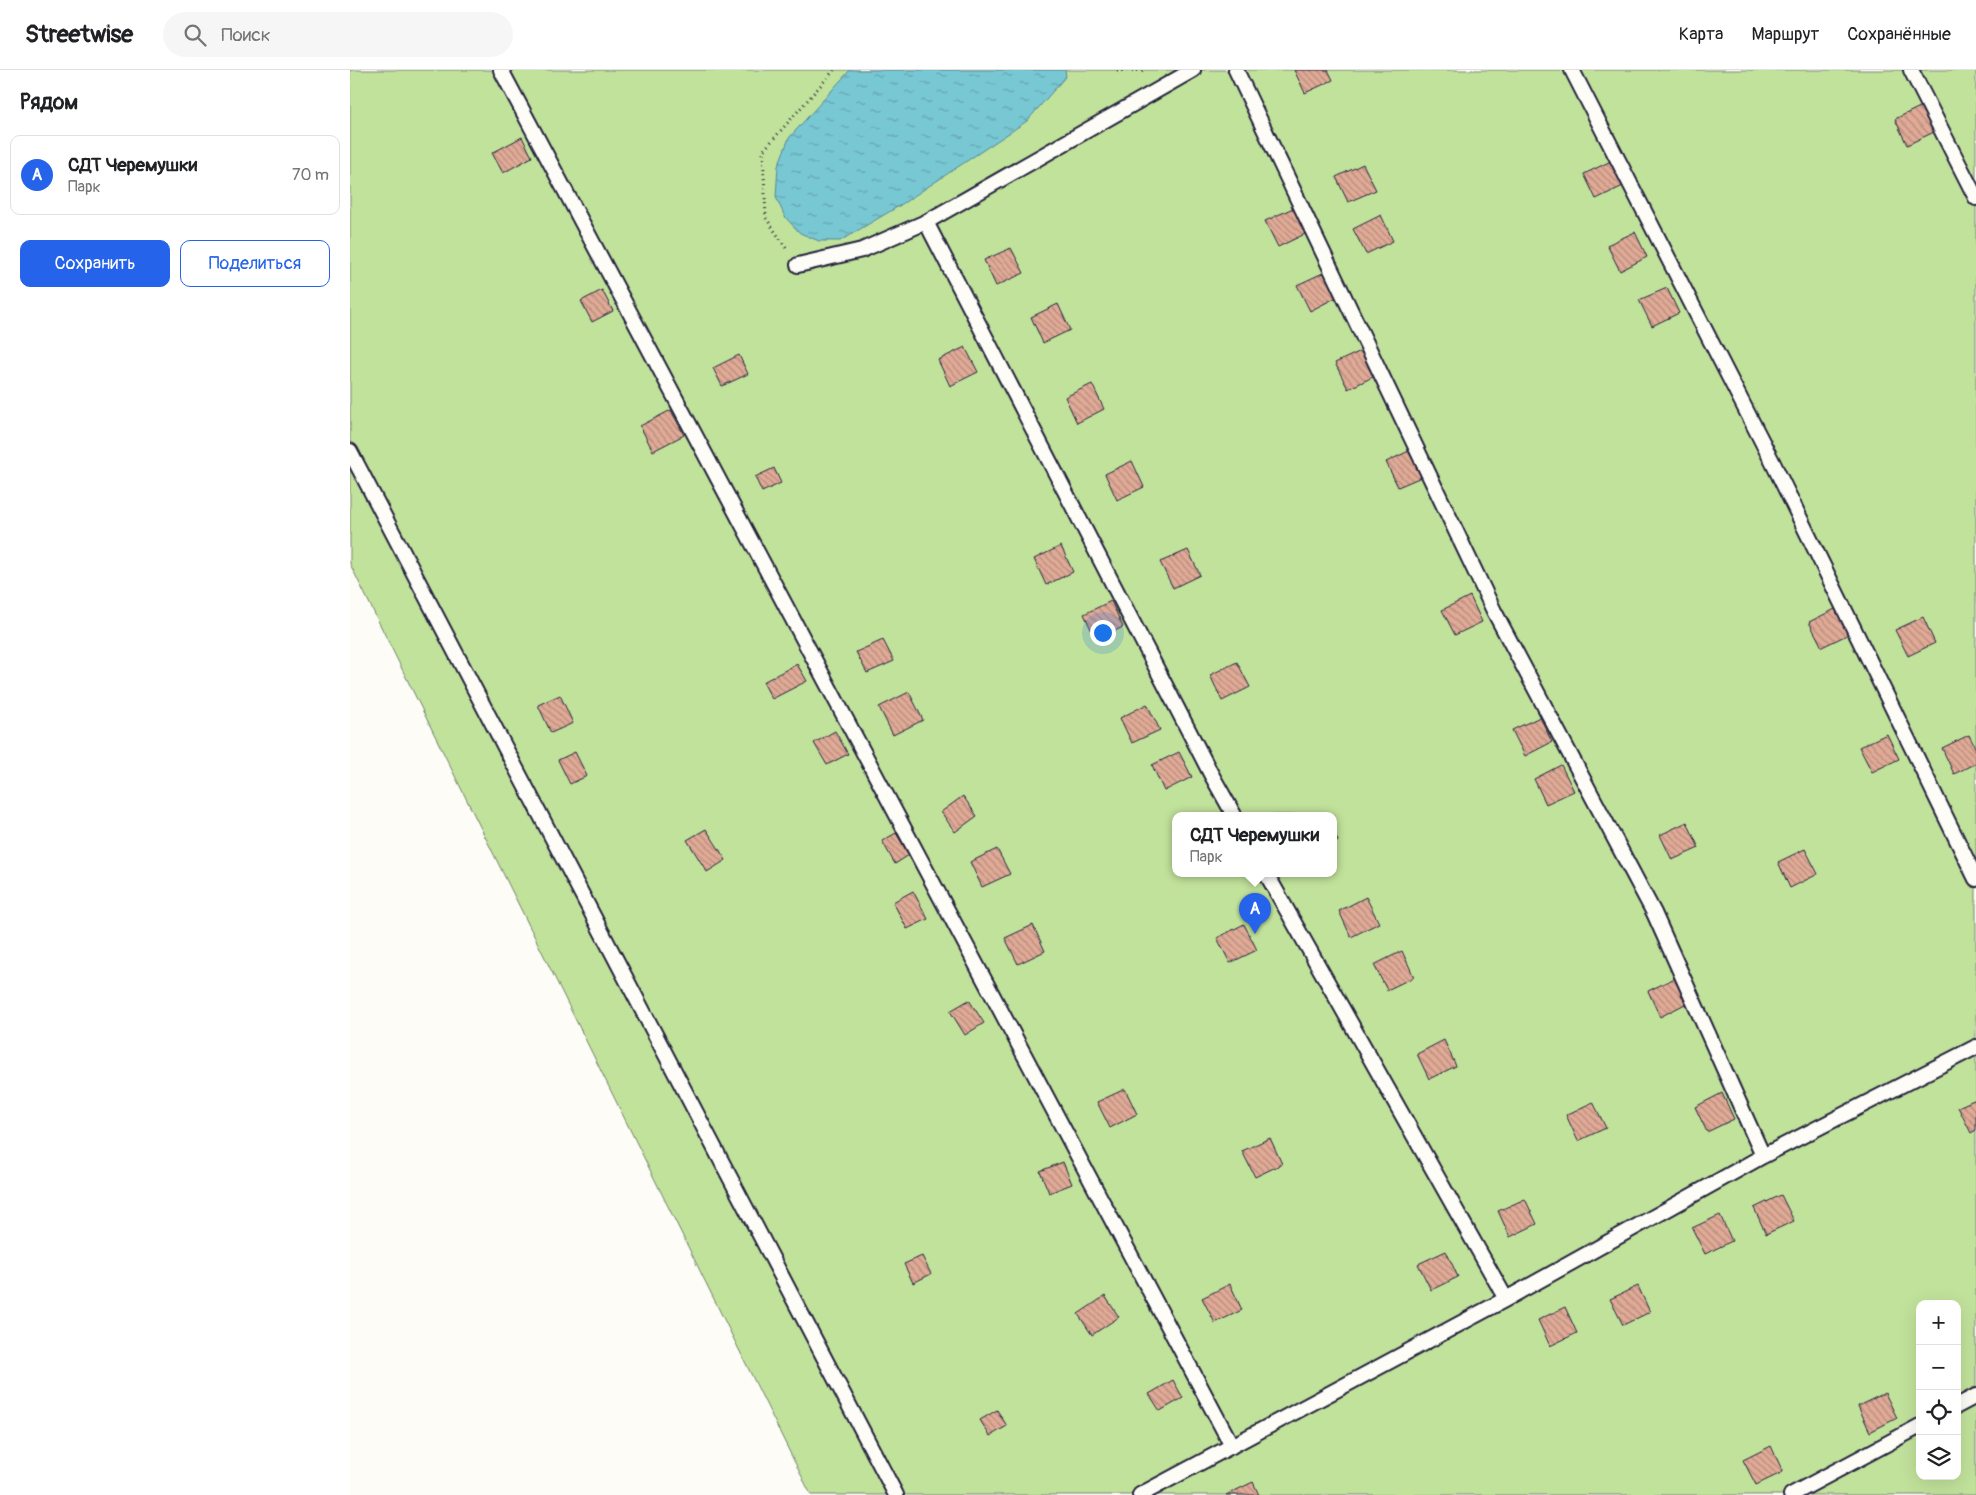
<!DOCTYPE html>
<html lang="ru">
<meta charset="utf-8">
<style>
:root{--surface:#fff;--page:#f6f6f6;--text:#202124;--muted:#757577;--line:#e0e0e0;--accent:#2563eb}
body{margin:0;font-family:Pangolin,sans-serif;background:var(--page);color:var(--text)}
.controls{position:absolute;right:15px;bottom:15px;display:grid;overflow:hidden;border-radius:10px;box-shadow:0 5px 20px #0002}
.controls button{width:45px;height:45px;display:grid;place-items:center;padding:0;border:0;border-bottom:1px solid var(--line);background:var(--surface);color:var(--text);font:25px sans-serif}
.you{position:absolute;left:752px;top:562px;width:18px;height:18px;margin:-12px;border:4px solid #fff;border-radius:50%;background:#1a73e8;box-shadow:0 0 0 8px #1a73e833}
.badge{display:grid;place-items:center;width:32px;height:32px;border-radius:50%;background:var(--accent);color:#fff;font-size:16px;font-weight:700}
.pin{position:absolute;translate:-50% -41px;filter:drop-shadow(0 1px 2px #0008)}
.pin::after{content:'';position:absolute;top:26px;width:18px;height:15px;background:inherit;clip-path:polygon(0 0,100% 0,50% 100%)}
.popup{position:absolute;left:822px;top:742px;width:165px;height:65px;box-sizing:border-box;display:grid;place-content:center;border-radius:10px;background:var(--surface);filter:drop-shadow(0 1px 4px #0005);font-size:16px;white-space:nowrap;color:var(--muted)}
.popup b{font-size:19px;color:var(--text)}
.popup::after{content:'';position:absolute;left:50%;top:100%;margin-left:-10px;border:10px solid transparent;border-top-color:var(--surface)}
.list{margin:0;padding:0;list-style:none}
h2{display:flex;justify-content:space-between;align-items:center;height:65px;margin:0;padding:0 20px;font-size:21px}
h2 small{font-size:16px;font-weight:400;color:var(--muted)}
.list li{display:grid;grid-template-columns:32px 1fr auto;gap:15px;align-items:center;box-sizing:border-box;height:80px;margin:0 10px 10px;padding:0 10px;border:1px solid var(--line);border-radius:10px}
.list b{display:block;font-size:19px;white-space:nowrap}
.list p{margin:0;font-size:16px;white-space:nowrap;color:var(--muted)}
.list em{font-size:16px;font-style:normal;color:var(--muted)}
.actions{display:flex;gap:10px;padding:15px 20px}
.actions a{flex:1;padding:11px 0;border:1px solid var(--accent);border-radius:10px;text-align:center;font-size:18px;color:var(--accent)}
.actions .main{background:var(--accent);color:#fff}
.icon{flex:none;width:28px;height:28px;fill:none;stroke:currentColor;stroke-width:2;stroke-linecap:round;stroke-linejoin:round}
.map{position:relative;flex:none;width:1626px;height:1425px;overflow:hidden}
header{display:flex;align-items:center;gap:30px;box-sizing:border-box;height:70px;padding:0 25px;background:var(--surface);border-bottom:1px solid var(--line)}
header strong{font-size:24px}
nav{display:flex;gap:28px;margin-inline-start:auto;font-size:18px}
.search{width:350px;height:45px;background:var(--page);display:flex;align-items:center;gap:12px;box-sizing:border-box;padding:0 18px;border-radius:28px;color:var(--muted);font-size:19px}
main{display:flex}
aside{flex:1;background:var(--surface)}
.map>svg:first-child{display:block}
</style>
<header>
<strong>Streetwise</strong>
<div class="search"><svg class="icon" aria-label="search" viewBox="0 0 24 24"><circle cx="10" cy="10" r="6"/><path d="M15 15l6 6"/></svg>Поиск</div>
<nav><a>Карта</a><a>Маршрут</a><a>Сохранённые</a></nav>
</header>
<main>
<aside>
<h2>Рядом<small></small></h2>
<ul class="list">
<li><span class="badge">A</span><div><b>СДТ Черемушки</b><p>Парк</p></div><em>70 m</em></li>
</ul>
<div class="actions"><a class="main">Сохранить</a><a>Поделиться</a></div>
</aside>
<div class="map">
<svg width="1626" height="1425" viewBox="0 0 1626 1425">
<defs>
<pattern id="water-ripples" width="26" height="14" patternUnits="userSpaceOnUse" patternTransform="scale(1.25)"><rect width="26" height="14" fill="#78c8d4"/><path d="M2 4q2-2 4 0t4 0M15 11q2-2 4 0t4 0" fill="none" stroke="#62a2ad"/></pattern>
<pattern id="building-back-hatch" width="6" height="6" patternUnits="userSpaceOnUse" patternTransform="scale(1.25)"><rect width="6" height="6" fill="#e0aa96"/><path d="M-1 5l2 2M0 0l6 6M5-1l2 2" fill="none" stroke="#b58a7c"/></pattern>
</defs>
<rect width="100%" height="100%" fill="#fdfcf7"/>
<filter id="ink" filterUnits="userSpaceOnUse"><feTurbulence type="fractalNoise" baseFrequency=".02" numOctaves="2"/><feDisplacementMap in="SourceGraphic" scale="10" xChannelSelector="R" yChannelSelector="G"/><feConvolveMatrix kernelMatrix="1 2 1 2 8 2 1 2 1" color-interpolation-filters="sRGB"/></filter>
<g filter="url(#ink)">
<!-- green -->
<path fill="#c1e29b" stroke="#72826b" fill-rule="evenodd" d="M0,0H1626V1425H461L0,494ZM826,745H984V803H826ZM1570,1234H1607V1406H1570Z"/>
<!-- water -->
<path fill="url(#water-ripples)" stroke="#568697" d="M500,0H715L716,6L677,51L549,136L490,171H469L450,163L435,147L426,127L428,96L439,68Z"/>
<!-- building -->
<path fill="url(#building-back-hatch)" stroke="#22223b" d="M944,0H978L983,10L955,23Z
M1572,36L1584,62L1557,75L1545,49Z
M172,67L182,87L153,103L142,83Z
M1261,91L1273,116L1246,129L1234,104Z
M1013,94L1026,120L998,132L986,107Z
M943,138L955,164L928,177L915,151Z
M1031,145L1043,171L1016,184L1003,159Z
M1285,162L1297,187L1270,201L1257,175Z
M661,178L674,203L646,216L634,190Z
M975,202L987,227L960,241L947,215Z
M1317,218L1329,243L1302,256L1289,230Z
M252,220L263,241L242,252L231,231Z
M708,234L720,260L693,273L681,247Z
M615,277L628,302L600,316L588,290Z
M1013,280L1025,306L998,319L985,293Z
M389,285L398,304L372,316L363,298Z
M742,314L754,339L727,353L715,327Z
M321,340L334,365L303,381L290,356Z
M1063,379L1076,405L1048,417L1036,392Z
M782,391L794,417L767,430L755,404Z
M424,398L431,413L412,422L405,407Z
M711,476L723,502L696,515L684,489Z
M838,480L850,505L823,518L810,492Z
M1120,526L1132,552L1105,565L1092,540Z
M761,531L773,557L746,570L734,544Z
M1487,538L1499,564L1472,577L1459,552Z
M1573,547L1585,573L1558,586L1545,560Z
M533,570L544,591L517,603L506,582Z
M887,592L900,617L872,631L860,605Z
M447,594L457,611L422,629L413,612Z
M559,622L573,650L543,665L529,637Z
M210,625L223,653L201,663L188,635Z
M797,634L810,660L782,673L770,648Z
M1190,647L1202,672L1175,686L1162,660Z
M485,661L498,684L477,695L464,673Z
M1537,664L1549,689L1522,702L1509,677Z
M1619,665L1626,679V693L1604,704L1592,678Z
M225,682L237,706L220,714L208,690Z
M829,682L842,707L814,721L802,695Z
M1211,695L1224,721L1196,734L1184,709Z
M613,726L627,746L605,762L591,742Z
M1337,752L1349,778L1322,790L1310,765Z
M356,759L376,790L357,802L337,770Z
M984,762L988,771L984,774Z
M546,763L559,785L545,794L532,771Z
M647,779L660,804L632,817L620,792Z
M1455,779L1468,804L1440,818L1428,792Z
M563,821L578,849L557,859L543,832Z
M1016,827L1029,853L1001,867L989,841Z
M894,854L907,880L880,893L867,868Z
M683,855L695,881L668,894L655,868Z
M1052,881L1064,907L1037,920L1024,895Z
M1325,908L1337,933L1310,947L1298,921Z
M619,930L634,953L615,965L600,941Z
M1094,970L1106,996L1079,1009L1067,984Z
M775,1019L787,1044L760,1058L747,1032Z
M1372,1023L1384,1049L1357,1062L1345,1037Z
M1626,1029V1060L1621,1063L1608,1037Z
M1243,1032L1256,1058L1228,1071L1216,1045Z
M920,1068L932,1094L905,1107L892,1081Z
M713,1092L722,1114L699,1123L690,1101Z
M1431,1125L1444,1151L1416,1164L1404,1138Z
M1175,1129L1187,1154L1160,1167L1148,1141Z
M1370,1145L1382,1171L1355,1184L1342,1158Z
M1096,1181L1108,1207L1081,1220L1068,1194Z
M572,1186L581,1204L563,1213L554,1194Z
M880,1214L892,1240L865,1253L852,1228Z
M1288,1216L1300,1242L1273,1255L1260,1229Z
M755,1226L769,1247L742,1265L728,1244Z
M1215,1237L1227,1263L1200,1276L1188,1250Z
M823,1310L833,1328L810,1341L799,1324Z
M1535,1323L1547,1348L1520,1362L1508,1336Z
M647,1340L657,1356L640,1366L630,1350Z
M1421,1376L1433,1402L1406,1415L1393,1390Z
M903,1412L909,1425H876Z"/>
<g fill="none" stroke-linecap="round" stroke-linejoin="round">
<!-- service casing -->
<g stroke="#22223b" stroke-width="18">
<path id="service" d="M151,0L882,1376
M886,0L1144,541L1304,843L1413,1086
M1222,0L1422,391L1626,809
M1561,0L1626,128
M576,152L843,0
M448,195L512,180L576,152L861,704L884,745
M0,381L546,1425
M916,803L1156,1229
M1607,1336L1626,1326
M790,1425L1156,1229L1413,1086L1626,977
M1441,1425L1570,1356"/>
</g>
<!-- path -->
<path stroke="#22223b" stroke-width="3" stroke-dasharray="1 4" stroke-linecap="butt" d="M767,0L793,1
M436,178L416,148L413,81L484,0"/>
<!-- service -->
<use href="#service" stroke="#fdfcf7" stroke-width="14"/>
</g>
</g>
</svg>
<div class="controls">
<button>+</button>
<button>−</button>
<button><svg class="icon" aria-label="locate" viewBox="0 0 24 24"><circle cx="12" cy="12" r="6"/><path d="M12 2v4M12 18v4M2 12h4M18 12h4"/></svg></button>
<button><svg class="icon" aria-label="layers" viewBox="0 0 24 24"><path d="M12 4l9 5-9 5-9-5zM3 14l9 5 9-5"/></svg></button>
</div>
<div class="you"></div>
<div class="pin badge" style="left:905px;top:864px">A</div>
<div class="popup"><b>СДТ Черемушки</b>Парк</div>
</div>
</main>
